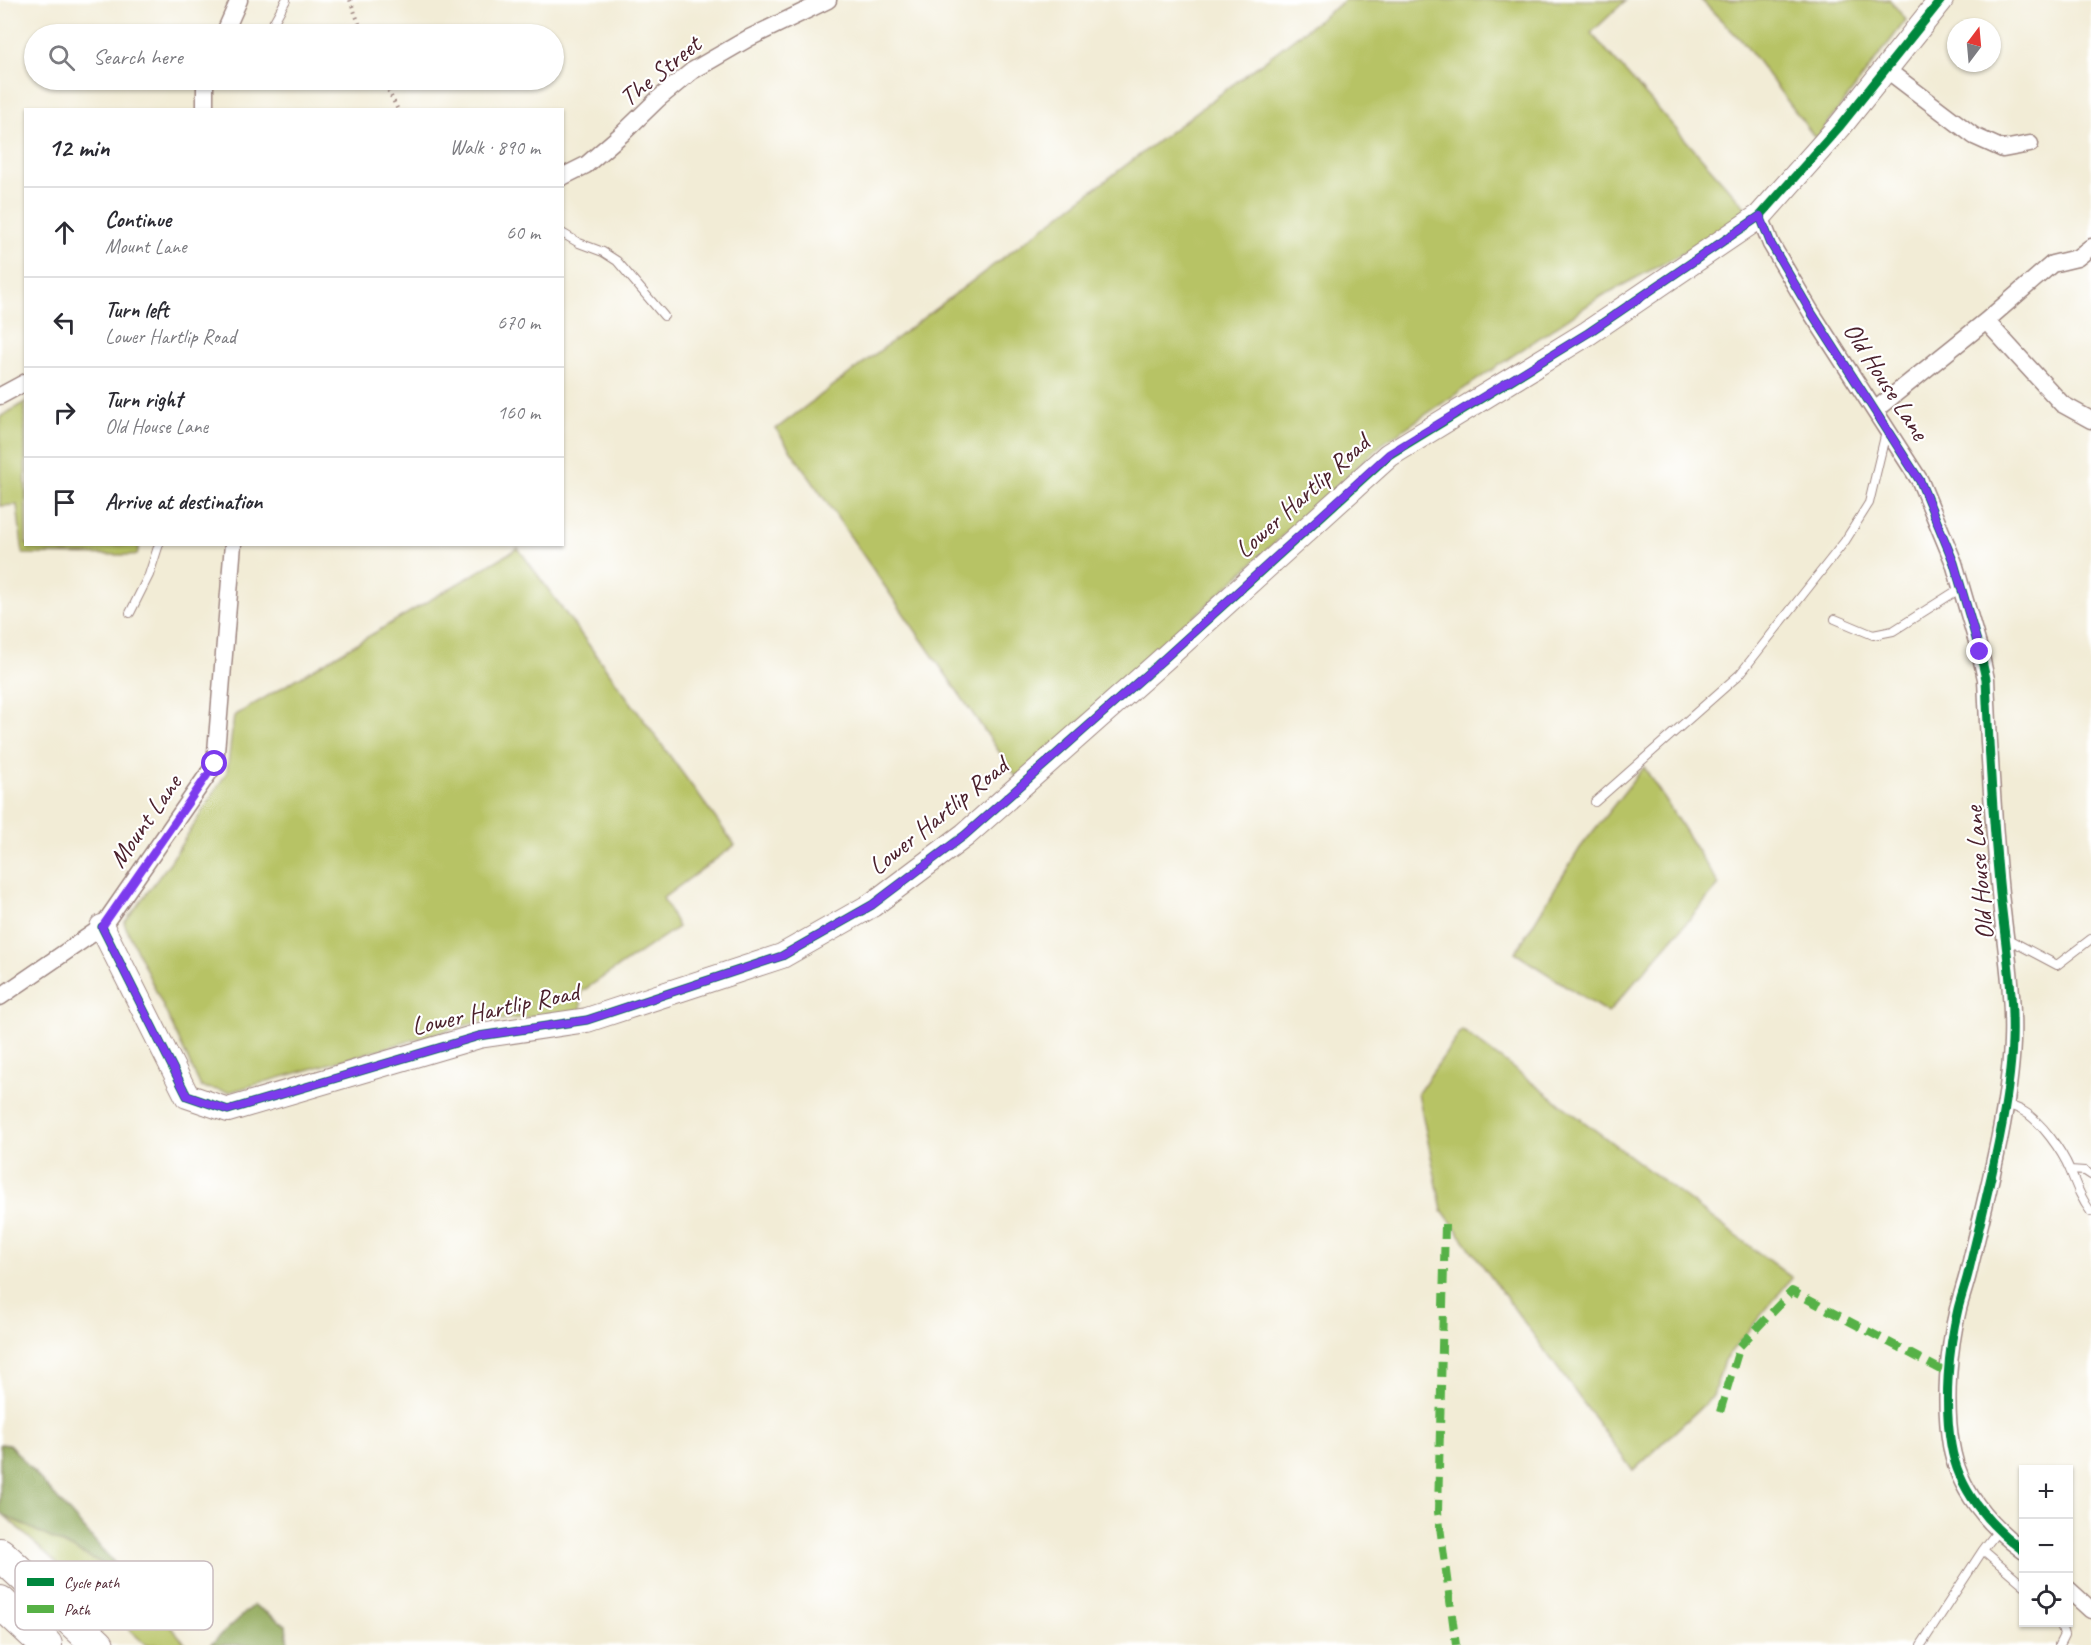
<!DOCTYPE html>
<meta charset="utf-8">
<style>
:root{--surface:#fff;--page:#f7f7f7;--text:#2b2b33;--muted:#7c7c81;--line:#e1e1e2}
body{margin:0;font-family:Caveat,sans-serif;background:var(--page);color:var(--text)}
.controls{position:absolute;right:18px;bottom:18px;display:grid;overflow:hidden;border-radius:0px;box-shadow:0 2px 4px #0004}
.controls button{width:54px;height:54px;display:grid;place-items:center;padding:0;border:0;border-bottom:2px solid var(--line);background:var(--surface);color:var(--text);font:30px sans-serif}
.compass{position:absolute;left:1947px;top:18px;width:54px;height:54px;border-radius:50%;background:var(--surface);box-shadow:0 2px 4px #0004;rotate:16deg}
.stop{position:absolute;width:18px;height:18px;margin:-14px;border:4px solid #7c3aed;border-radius:50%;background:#fff}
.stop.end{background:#7c3aed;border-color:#fff;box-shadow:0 2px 6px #0008}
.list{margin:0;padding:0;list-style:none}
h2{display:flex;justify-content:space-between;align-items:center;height:78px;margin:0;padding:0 24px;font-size:26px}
h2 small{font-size:20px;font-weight:400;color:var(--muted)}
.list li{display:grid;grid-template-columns:39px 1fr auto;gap:18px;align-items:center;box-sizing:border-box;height:90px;padding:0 24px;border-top:2px solid var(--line)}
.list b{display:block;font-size:22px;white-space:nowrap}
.list p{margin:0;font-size:20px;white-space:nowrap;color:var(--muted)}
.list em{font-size:20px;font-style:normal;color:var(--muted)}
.icon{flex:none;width:33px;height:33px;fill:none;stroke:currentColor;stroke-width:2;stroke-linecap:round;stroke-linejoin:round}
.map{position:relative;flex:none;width:2091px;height:1645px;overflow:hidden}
.search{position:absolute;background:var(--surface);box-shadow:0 2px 4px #0004;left:24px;top:24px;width:540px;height:66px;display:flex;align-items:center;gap:15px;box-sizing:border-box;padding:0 21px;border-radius:33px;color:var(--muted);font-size:22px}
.panel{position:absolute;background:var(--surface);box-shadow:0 2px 4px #0004;left:24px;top:108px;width:540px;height:438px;border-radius:0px}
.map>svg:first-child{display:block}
</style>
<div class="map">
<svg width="2091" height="1645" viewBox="0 0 2091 1645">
<rect width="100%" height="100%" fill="#fff"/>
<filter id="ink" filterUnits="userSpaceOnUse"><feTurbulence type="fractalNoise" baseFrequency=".0167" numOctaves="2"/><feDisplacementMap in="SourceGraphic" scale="12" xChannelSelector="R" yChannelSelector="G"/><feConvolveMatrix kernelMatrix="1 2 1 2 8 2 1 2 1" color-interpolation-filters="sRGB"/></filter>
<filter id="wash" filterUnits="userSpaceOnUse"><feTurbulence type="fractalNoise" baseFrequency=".008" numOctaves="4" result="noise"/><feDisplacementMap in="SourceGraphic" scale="24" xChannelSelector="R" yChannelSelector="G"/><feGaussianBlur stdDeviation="1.35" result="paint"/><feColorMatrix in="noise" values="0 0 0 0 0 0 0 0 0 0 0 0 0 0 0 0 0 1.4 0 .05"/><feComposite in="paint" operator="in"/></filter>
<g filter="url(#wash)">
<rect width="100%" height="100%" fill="#f2ecd6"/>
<!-- green -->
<path fill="#b7c365" stroke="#807148" stroke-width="1.5" d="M1345,0H1626L1591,33L1753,216L1600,297L1382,444L1018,779L776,429Z
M1701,0H1890L1906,20L1816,139L1743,42Z
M25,402L26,544L139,545L137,555L23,554L17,505L0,506V417Z
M518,548L735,845L663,898L678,927L581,992V1012L477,1022L229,1092L201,1087L124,923L171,861L227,772L234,716Z
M1644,767L1719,885L1608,1013L1515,953L1580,848Z
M1462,1030L1792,1278L1724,1360L1713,1396L1633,1471L1442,1210L1418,1093Z
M4,1515L124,1574L187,1645H146Z"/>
<!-- forest -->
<path fill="#91a95a" stroke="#6e6442" stroke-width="1.5" d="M0,1444L10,1445L124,1574L4,1515L0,1511Z
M254,1605L286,1625L288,1645H210Z"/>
</g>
<g filter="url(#ink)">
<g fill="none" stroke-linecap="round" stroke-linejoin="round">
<!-- lane casing -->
<g stroke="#9e8680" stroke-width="10">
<path id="lane" d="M267,34L286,0
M562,233L579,243L603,252L617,261L664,316
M130,613L149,575L159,544
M1835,619L1873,635L1893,631L1961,588
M1595,802L1740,674L1845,541L1869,503L1886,432
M2006,938L2057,965L2091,939
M2005,1104C2011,1106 2018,1108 2023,1111C2041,1121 2062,1151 2070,1170C2076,1185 2081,1199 2091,1212
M2070,1170L2085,1171L2091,1175
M1983,1550L2024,1585
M1921,1645L1983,1550L1999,1529
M2059,1645L2064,1635L2060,1622"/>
</g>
<!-- street casing -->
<g stroke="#9e8680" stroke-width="19">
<path id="street" d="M224,34L239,0
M1887,70L1974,136L2003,149L2030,144
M205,110V80
M562,177L586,165L623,133L658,99L692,71L749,38L828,0
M1760,216L1771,244L1811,312L1920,481L1954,563L1980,652L1986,679C1989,750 1993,822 2000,893C2005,942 2014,992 2012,1042C2009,1116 1985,1201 1968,1274C1965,1286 1961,1297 1958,1309C1948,1350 1944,1403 1951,1445C1958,1489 1988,1525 2024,1551
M1986,321L2062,404L2091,420
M0,396L26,382
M1875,410L1986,321L2052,264L2077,258L2091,247
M0,997L102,927L215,764L233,544
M2068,1589L2091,1610"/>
</g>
<!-- secondary casing -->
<g stroke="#9e8680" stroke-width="26">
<path id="secondary" d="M102,927L187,1096L228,1110L479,1036L587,1020L782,956L872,905L965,835L1165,658L1389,455L1588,333L1760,216L1840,126L1941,0"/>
</g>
<!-- highway casing -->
<g stroke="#9e8680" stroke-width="34">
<path id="highway" d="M0,1554L98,1645
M0,1602L46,1645"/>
</g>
<!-- path -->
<path stroke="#9e8680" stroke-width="4" stroke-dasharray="1.5 4.5" stroke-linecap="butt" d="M350,0L363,34
M383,80L398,110"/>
<!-- lane -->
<use href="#lane" stroke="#fff" stroke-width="8"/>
<!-- street -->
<use href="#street" stroke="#fff" stroke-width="16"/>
<!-- secondary -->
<use href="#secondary" stroke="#fff" stroke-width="24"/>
<!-- highway -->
<use href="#highway" stroke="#fff" stroke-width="32"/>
<!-- quiet -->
<path stroke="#57b146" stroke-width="8" stroke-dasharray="15 8" stroke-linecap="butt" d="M1445,1224L1438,1512L1456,1645
M1720,1412L1740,1346L1792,1291L1949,1374"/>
<!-- cycleway casing -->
<g stroke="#fff" stroke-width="13">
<path id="cycleway" d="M1760,216L1771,244L1811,312L1920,481L1954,563L1980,652L1986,679C1989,750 1993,822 2000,893C2005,942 2014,992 2012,1042C2009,1116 1985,1201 1968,1274C1965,1286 1961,1297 1958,1309C1948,1350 1944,1403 1951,1445C1958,1489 1988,1525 2024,1551
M102,927L187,1096L228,1110L479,1036L587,1020L782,956L872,905L965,835L1165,658L1389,455L1588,333L1760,216L1840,126L1941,0"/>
</g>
<!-- cycleway -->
<use href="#cycleway" stroke="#00873e" stroke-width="9"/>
</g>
</g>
<g fill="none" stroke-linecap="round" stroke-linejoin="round" filter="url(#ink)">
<!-- route -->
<path stroke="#7c3aed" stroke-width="8" d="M215,764L102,927L187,1096L228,1110L479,1036L587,1020L782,956L872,905L965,835L1165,658L1389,454L1588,333L1760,216L1771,244L1811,312L1920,481L1954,563L1980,652"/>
</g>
<g text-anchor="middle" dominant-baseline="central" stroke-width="4.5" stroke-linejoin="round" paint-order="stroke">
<!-- street labels -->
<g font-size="26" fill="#4a1f2b" stroke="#fff">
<text transform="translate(660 71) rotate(-39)">The Street</text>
<text transform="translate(1886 381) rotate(57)">Old House Lane</text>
<text transform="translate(1302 496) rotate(-42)">Lower Hartlip Road</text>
<text transform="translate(938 816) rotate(-39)">Lower Hartlip Road</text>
<text transform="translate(145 821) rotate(-55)">Mount Lane</text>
<text transform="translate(1979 873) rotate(-95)">Old House Lane</text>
<text transform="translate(495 1009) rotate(-12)">Lower Hartlip Road</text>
</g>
</g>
<!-- legend -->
<rect x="15" y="1561" width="198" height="69" rx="9" fill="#fff" stroke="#c9bcbf" stroke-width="1.5"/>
<rect x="27" y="1578" width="27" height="8" fill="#00873e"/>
<rect x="27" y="1605" width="27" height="8" fill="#57b146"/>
<g font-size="16" fill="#4a1f2b">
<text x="64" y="1588">Cycle path</text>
<text x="64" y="1615">Path</text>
</g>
</svg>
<div class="controls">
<button>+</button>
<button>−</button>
<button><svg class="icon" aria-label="locate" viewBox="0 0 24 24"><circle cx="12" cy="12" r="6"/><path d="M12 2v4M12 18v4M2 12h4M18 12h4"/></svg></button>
</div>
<svg class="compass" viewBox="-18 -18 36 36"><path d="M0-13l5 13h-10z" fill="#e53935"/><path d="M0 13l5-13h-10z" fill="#7c7c81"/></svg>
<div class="stop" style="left:215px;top:764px"></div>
<div class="stop end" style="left:1980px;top:652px"></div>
<div class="search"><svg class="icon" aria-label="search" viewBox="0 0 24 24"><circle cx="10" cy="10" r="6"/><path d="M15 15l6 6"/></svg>Search here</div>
<section class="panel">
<h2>12 min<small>Walk · 890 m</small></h2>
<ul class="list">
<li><svg class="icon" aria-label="ahead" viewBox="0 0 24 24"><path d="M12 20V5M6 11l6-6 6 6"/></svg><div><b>Continue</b><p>Mount Lane</p></div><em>60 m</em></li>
<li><svg class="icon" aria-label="left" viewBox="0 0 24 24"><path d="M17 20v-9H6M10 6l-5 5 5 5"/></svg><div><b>Turn left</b><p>Lower Hartlip Road</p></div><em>670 m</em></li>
<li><svg class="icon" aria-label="right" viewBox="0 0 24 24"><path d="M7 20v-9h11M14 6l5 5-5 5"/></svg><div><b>Turn right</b><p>Old House Lane</p></div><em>160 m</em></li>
<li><svg class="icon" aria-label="arrive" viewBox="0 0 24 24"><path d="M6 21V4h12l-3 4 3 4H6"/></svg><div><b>Arrive at destination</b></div></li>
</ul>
</section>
</div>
